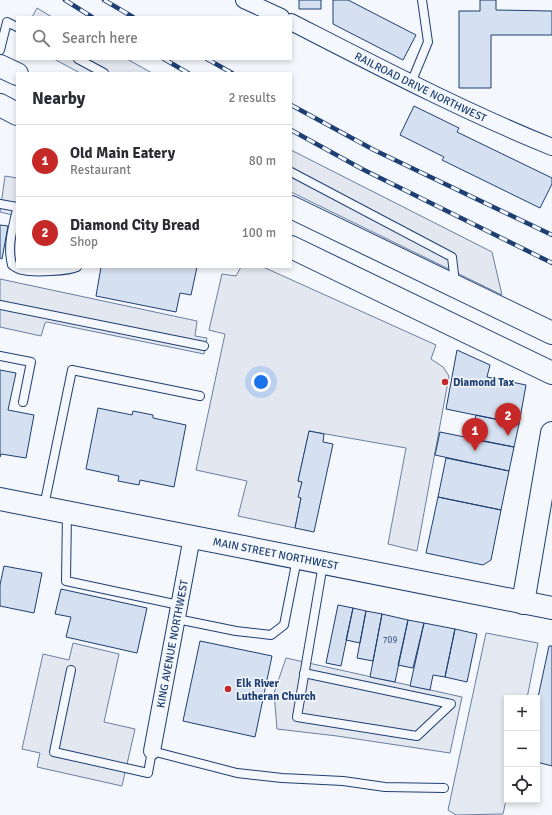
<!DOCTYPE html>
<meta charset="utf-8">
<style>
:root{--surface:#fff;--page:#f2f2f3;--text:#2b2b33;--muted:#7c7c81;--line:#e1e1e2;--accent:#c62828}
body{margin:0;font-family:Signika,sans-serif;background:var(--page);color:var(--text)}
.controls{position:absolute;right:12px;bottom:12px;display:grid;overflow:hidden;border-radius:0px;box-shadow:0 2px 6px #0003}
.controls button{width:36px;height:36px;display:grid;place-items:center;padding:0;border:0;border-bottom:1px solid var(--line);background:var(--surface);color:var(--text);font:20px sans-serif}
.you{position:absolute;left:261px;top:382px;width:14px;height:14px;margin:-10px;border:3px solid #fff;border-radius:50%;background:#1a73e8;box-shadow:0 0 0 6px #1a73e833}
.badge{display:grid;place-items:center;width:26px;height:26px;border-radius:50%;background:var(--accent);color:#fff;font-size:13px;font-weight:700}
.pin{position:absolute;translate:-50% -33px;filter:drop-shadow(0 1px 2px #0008)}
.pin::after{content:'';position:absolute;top:21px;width:14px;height:12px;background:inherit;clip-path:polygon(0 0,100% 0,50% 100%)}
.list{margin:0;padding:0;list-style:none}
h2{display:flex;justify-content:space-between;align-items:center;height:52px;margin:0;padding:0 16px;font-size:17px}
h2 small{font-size:13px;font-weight:400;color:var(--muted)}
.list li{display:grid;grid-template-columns:26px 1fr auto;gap:12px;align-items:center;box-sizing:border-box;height:72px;padding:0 16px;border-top:1px solid var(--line)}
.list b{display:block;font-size:15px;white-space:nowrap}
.list p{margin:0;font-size:13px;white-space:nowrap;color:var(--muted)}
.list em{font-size:13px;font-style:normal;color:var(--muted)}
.icon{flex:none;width:22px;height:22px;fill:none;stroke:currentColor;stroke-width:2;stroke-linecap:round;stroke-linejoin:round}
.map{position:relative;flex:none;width:552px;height:815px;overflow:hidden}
.search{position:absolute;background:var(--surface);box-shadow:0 2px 6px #0003;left:16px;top:16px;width:276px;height:44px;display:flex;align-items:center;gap:10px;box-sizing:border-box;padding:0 14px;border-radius:0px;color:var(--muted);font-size:15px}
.panel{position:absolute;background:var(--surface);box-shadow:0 2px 6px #0003;left:16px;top:72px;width:276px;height:196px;border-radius:0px}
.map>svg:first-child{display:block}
</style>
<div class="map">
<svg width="552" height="815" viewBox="0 0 552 815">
<rect width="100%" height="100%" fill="#f4f7fb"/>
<!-- green -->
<path fill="#e3e9f0" stroke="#687fa3" d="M486,633L538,643L527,698H507V796L503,814L456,815L448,810Z"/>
<!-- parking -->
<path fill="#e3e8f0" stroke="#687fa3" d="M37,8L52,17H32Z
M54,59H127L152,73H80Z
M291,150L492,252L502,295L291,192Z
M5,176L17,178V216L0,212Z
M241,267H263L436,345L431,359L443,367L449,376L417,551L388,544L406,448L309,431L298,481L302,482L299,497L301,498L295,528L238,516L247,481L196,470L225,334L209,330L222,274L236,276Z
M0,279L197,321L195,336L207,338L204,354L47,322L45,323L41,336L0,327Z
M73,643L119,654L104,722L135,729L122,786L37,767L40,753L22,749L43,654L69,660Z
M286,658L462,697L450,753L337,736L277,729L274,693Z"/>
<!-- building -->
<path fill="#d5e0f0" stroke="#1d3f73" d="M299,0H321V9H299Z
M333,0H348L416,35L403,60L333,24Z
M480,0H496V10L552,11V35H491V88H459V11H480Z
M414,106L459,128L457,132L552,178V184L540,208L442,160L444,157L400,135Z
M0,225L8,226L2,259L0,258Z
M101,267H197L191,295L180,293L176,312L96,296Z
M457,350L490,365L487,377L526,385L519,424L446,409Z
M0,370L16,373L8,410L34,415L26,458L1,454L0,457Z
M98,408L132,415L133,411L153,415V418L186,425L174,487L140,480L139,485L118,481L119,476L86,469Z
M476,415L519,424L514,447L471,439Z
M309,431L324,434L323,442L333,444L314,532L295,528L301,498L298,497L302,482L298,481Z
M440,432L514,447L509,471L435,455Z
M446,458L509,471L501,510L438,497Z
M438,497L501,510L491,560L483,565L426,553Z
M4,566L42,573L34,613L0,606V585Z
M61,589L147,608L137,653L66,637L71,617L55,614Z
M338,605L353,608L341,666L326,663Z
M353,608L366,611L360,643L346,640Z
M366,611L382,614L373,661L357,658Z
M382,614L408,620L395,682L370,677Z
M408,620L424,623L413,668L398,665Z
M424,623L455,629L445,677L433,675L430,690L410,686Z
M455,629L477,634L467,682L445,677Z
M200,641L272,656L255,737L183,721Z
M549,646H552V766L537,762V702Z"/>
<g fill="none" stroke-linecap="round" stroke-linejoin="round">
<!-- lane casing -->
<g stroke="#1d3f73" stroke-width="10">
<path id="lane" d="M0,50L7,22L17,27
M78,59L104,73
M411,83L428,42L422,0
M291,172L452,257L455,283
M0,204L17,207
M17,209C13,228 7,245 12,265C15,267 19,270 23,270C33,273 69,271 77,267
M0,305L204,346
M0,356L31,362L23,402
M44,506L72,370L200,396
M67,513L66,581L179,605
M323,564L297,717L417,736L451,704
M177,619L236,631L271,635L284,625L297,559
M71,670L54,752L148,773L152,751L237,773L282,778L343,781L385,787L444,788
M304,673L451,704"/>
</g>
<!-- street casing -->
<g stroke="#1d3f73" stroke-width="18">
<g id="street">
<path d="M244,0L281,17"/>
<path id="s1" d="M291,22C377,66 463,111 552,147"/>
<path id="s2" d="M152,751L192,537"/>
</g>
</g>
<!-- secondary casing -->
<g stroke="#1d3f73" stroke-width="24">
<g id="secondary">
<path id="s3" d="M0,499L552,608"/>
<path d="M523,603L552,433"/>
</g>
</g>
<!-- highway casing -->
<g stroke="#1d3f73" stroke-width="24">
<path id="highway" d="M0,66L17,74
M0,105L17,114
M291,207L552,333
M291,247L552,373"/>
</g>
<!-- lane -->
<use href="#lane" stroke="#f4f7fb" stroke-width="8"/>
<!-- street -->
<use href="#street" stroke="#f4f7fb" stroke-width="16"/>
<!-- secondary -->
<use href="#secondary" stroke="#f4f7fb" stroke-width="22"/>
<!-- highway -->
<use href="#highway" stroke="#f4f7fb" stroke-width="22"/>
<!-- rail casing -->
<g stroke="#1d3f73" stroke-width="4.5">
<path id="rail" d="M65,0L92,17
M104,0L133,17
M164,59L188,73
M207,59L232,73
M291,105L374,150L552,235
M291,130L362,169L552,263"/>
</g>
<!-- rail -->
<use href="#rail" stroke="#f4f7fb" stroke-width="3" stroke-dasharray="9" stroke-linecap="butt"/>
</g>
<!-- markers -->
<g fill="#c62828" stroke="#f4f7fb" stroke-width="1.5">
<circle cx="445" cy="382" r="4"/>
<circle cx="228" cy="689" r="4"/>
</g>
<g text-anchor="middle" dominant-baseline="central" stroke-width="3" stroke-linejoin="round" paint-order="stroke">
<!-- number labels -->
<g font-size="9" fill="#4b6792">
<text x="390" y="640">709</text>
</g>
<!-- street labels -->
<g font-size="11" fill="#1d3f73" stroke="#f4f7fb">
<text stroke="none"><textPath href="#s1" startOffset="145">RAILROAD DRIVE NORTHWEST</textPath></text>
<text stroke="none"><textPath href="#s3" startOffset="281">MAIN STREET NORTHWEST</textPath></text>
<text stroke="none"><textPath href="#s2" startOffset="109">KING AVENUE NORTHWEST</textPath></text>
</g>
<!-- poi labels -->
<g font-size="11" font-weight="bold" fill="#1d3f73" stroke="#f4f7fb" text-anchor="start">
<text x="453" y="382">Diamond Tax</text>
<text x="236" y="683">Elk River<tspan x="236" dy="13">Lutheran Church</tspan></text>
</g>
</g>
</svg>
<div class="controls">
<button>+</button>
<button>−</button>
<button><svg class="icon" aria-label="locate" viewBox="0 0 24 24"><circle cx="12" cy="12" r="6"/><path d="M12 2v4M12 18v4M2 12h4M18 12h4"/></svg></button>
</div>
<div class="you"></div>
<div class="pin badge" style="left:475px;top:451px">1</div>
<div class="pin badge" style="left:508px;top:436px">2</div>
<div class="search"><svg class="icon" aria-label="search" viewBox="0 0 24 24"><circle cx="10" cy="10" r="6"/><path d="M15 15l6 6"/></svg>Search here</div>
<section class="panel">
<h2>Nearby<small>2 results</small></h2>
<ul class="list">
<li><span class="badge">1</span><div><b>Old Main Eatery</b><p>Restaurant</p></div><em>80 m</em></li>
<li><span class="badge">2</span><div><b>Diamond City Bread</b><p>Shop</p></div><em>100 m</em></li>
</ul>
</section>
</div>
